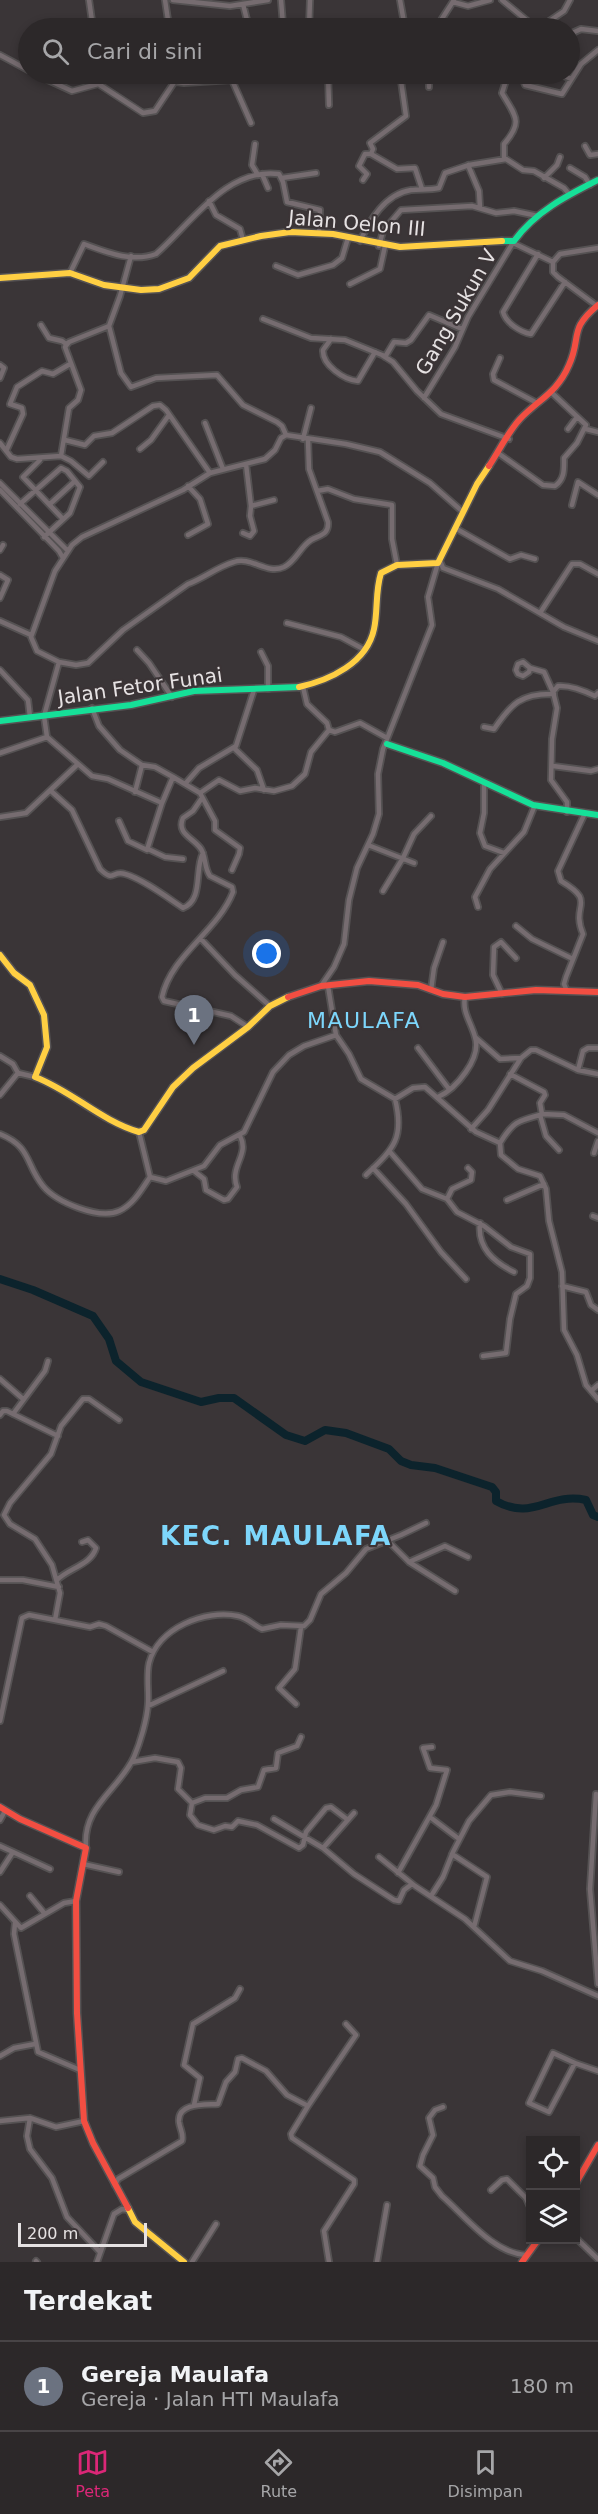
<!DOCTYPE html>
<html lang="id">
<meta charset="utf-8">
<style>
:root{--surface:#2c2829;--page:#343031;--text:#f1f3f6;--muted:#a6a6a8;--line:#484446;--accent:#db2777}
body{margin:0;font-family:"DejaVu Sans",sans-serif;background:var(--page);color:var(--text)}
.controls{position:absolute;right:18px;bottom:18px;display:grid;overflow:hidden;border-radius:0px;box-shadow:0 3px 9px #0003}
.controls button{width:54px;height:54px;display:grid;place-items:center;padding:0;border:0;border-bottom:2px solid var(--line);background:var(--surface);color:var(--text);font:30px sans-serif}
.scale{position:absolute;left:18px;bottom:15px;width:129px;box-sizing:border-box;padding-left:6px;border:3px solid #e6e2e3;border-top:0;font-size:16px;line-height:21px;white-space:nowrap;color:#e6e2e3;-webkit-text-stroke:4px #3b3436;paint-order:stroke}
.you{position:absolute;left:267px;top:954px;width:21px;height:21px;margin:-15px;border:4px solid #fff;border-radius:50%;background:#1a73e8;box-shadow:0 0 0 9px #1a73e833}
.badge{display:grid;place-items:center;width:39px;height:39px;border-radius:50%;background:var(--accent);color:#fff;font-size:20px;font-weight:700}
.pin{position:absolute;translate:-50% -50px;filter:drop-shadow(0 2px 3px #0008)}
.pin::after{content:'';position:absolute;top:32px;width:21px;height:18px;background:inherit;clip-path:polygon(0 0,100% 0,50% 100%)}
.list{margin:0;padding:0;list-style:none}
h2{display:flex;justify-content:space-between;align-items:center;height:78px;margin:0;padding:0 24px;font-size:26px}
h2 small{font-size:20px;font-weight:400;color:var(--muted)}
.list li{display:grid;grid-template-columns:39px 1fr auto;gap:18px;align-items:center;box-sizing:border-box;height:90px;padding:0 24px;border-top:2px solid var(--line)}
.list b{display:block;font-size:22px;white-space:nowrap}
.list p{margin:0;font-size:20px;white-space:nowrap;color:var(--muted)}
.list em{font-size:20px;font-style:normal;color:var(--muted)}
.icon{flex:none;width:33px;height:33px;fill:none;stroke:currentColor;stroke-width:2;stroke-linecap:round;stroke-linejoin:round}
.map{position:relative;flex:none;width:598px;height:2262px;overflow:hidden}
.search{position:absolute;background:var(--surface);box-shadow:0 3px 9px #0003;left:18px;right:18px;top:18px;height:66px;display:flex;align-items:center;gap:15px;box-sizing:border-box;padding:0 21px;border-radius:33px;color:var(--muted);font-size:22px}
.sheet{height:168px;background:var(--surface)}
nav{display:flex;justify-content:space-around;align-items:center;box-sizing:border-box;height:84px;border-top:2px solid var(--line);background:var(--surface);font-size:16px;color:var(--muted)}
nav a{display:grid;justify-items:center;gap:3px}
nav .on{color:var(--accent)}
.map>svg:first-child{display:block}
</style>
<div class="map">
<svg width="598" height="2262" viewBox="0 0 598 2262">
<rect width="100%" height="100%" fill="#3a3537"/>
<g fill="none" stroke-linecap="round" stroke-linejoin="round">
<!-- river -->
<path stroke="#0c232c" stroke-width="8" d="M0,1279L33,1290L93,1316L109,1339L116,1361L141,1382L201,1402L219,1398H234L286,1435L305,1441L325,1430L346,1433L389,1449L401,1461L411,1465L435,1468L492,1487L496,1492V1501C533,1522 548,1492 586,1500L593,1515L598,1517"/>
<!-- street casing -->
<g stroke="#555253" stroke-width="8">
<path id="street" d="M89,0L93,28
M173,0L230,6L268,0
M281,0L283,25
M400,0L405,28
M502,0L536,28
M453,2L468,6L490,0
M243,4L249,28
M381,27V28
M156,28L168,20L165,0
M295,28V26
M309,28L310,0
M436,28L454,0
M539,28L564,11L570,0
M570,34L581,29L598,31
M0,55L28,70
M35,74L72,91L98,84
M94,74L100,85L143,113L155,111L175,81
M168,74L177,82L184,83L232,80L251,74
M328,74L329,105
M340,74C355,81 371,81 386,74
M400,74L406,116L370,143L373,149L371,154L397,169L415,168L422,189
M436,74H456
M521,74L525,85L562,94L581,64L598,50
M560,74L571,79
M232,80L251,123
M51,81L61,74
M429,87V74
M255,144L252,165L258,175
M585,146L590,155L598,154
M504,159V144C524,121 515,116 502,93L508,74
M468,165L479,191L480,208
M570,168L585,177L590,185
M262,174L268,188
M282,178L316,173
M544,178L557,165L560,157
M363,180L367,174L359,166L365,154H371
M209,201L216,215L240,229L243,240
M360,241C370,220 385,194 411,190C420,189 430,190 439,188L445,173L469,165L506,159L523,170L534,171L564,188L569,194
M513,243L553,262V272L558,277L597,306
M379,246L383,231L401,210L472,206L496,213L514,211L538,216
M538,254L503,312C506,323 520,332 531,334L565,282
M553,262L560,254L598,248
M276,266L298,275L333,265L342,258L348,238
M70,273L84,244C106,252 132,263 156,254C190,225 226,167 279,174L283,182L287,202L320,210L319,233
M350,284L380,269L385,246
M263,319L311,338L345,340L382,355L393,362L417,391L441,414L509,439
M41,325L49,338L62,341L66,344
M109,326L121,373L131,387L156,378L217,375L243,405L277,422L282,426L286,435
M331,339L323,350C322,365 344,380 358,381L375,352
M385,357L394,342L406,343L411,340L429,315L462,329
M500,358L493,374L494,380L537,403
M0,365L4,368L0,378
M424,398L455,347L468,317L514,241
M205,423L223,469
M568,429L577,417
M586,429L598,432
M303,439L311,408
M65,440L85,445L94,436L112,433L153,406L160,405L166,410L210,473
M0,443L11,457L17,459L61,456L71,461L89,476L103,462
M7,449L23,414L22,408L10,404L17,387L42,371L53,374L70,364
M140,449L151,440L169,415
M498,453L543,485L555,486C565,479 564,469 564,458L577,443L586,425L552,393
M61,456L69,408L78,400L81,390L65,347L69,342L109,326L120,296L131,256
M40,460L23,477L63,519
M246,464L251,506L274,500
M0,483L68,551
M188,486L200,499L208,524L188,535
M0,490L59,551L63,558
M317,491L328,489L354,499L392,505V539L397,565
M20,504L61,468L67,471L80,487L70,513L44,537
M50,504L75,481
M572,505L578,482L598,495
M455,528L510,559L521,555L535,559
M243,533L250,536L254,531L250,516L251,506
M0,550L3,545
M440,561L443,568L498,589L564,627L598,641
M0,575L8,580L0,598
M540,613L572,564H580L598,574
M0,621L31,635
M287,623L341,637L365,650
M137,650L149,663L172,697
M261,652L268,666V689
M59,662L76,665L88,663L123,630L188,584C204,578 217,567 234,562C251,556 267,575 284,567C296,561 300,547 311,540C320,535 329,535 328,522L309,469L308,440
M530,668L529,672L523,676L518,674L516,670L518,664L523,662L530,668L544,672L553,692L557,708L552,739L551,780L567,802V812
M0,670L28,700L30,717
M553,692L558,686C571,685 583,690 595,696L598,693
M92,708L99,726L120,750L142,765L135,792
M484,727L494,729C511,704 521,693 554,694
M329,730L335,732L360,723L387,738
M234,748L257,770L264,790
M0,753L47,737
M142,765L155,767L173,777
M553,766L591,771L598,769
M185,784L199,768L236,746L254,690
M484,784V813L480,833L485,846L504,853
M51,791L72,810L100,869C114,883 112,870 125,874C143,879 168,898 183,908C204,900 194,869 203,853
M200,793L219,780L240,791L255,788L274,791L292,786L305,774L311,752L329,730L327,723L307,704L303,687
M202,798L193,811L183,818C176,834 194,838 201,849C206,857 204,868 210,876L232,887L233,892C218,931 171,955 162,997L164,1001L231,1016L248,1027
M162,803L173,777L200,793L215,821V830L240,848L239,854L232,870
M0,817L26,813L78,764
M119,821L128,841L147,850L162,803L108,779L92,776L47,737L44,716L59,662L37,651L31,637L55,571L72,545L82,537L183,490L210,473L265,459L275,450L281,438L286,435L346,444L380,452L430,483L463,512
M368,845L414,863
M148,849L165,857L183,859
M383,891L403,858L414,834L431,816
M478,907L475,897L490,869L524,832L535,805
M516,926L532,939L573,959
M201,939L235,975L270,1006
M321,986L334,967L344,944L349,900L357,868L373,834L379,814L378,774L383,749L432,625L428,597L438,563
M328,986L336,1035
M566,989L564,984L566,977L583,934C570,903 598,903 561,881L558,871L585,813
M431,990L434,968L443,942
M502,994L493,975L494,947L501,942L516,958
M476,1038L500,1059L521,1058L531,1050H536L578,1070L598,1074
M418,1048L449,1089
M0,1056L13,1064L18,1073L35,1077
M578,1070L583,1051L588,1048H598
M510,1074L544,1092L545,1095L540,1103L542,1114L564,1115L598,1133
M0,1095L18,1073
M438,1097C456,1089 482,1058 475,1037C471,1022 462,1012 465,997
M471,1129L488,1110L521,1058
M0,1134C32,1147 25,1164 43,1186C56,1202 99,1220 119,1211C133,1205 142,1189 150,1177L139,1132
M500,1143C513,1122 517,1121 540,1115L546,1136L559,1150
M390,1152L422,1189L447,1199L457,1212L484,1226L511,1247L530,1254V1278L527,1286L516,1294L510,1319L506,1353L483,1356
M594,1153L598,1141
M373,1168L406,1204L441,1252L466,1279
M194,1171L204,1179L206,1190L224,1200L228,1199L237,1187C229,1166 250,1155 240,1136
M366,1175C393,1149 405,1139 395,1099
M150,1177L166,1181L204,1166L220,1145L244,1132L273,1072L289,1055L304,1046L336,1035L349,1054L361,1079L395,1099L413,1088L425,1087L476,1132L500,1143L501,1155L518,1169L540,1176L546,1189L549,1221L562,1272L564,1330L577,1355L586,1385L598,1399
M447,1199L452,1189L471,1180L472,1172L468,1168
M507,1200L544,1184
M593,1216L598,1218
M480,1223C477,1248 494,1262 514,1272
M562,1286L586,1292L591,1305L598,1310
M0,1379L23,1399
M591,1391L598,1385
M13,1414L45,1371L48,1361
M0,1415L3,1411H7L58,1436
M119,1420L89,1399H83L61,1426L51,1454L10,1503L4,1515L10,1524L35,1539L52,1565L60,1593L55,1620L90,1627L99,1624L106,1626L153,1652
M388,1541L409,1562L455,1591
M409,1562L445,1546L468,1557
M0,1580H23L59,1587
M57,1580C69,1568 91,1565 96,1548L88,1540L82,1542
M296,1704L279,1688L295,1669L301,1627
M148,1706L223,1671
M0,1721L22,1618L29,1615L55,1620
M301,1737L297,1746L278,1753L276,1768L264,1770L258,1787L241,1790L227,1798H205L192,1803L190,1815L198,1825L214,1830L225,1826L232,1827L238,1821L257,1825L299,1848L303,1845L306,1832L326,1808L331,1807L348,1820
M132,1762L155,1758L178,1762L181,1768L178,1789L192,1803
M596,1794L590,1889L598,1984
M430,1817L459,1839
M274,1819L323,1848L354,1813
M0,1820L5,1811
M0,1846L50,1869
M86,1848C82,1806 119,1790 134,1757C140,1743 147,1720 148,1704C149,1691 146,1677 149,1663C158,1628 205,1609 238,1616C248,1618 253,1625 262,1629L281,1625L304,1626L310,1620L321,1594L346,1573L366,1549L401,1535L426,1523
M323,1848L354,1874L394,1900L399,1901L404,1890L412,1884
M452,1854L487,1877L474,1927
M379,1857L415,1886L465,1919L510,1961L542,1971L598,1996
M83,1864L119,1872
M0,1872L13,1852
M398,1873L436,1805L447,1770L430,1768L423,1748L432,1747
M30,1896L45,1914
M431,1896L443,1877L453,1852L469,1821L491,1795L510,1792L541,1796
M0,1905L21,1928L64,1903L76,1901
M15,1923L14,1934L38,2052L80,2070
M0,2056L14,2048L35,2044
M575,2063L549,2112L529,2103L553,2053L575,2063L598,2071
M194,2105L200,2078L184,2065L193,2024L235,1998L240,1989
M308,2106L356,2035L346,2024
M443,2107L435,2110L429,2118L433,2135L423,2155L420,2166L433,2178L435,2187L442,2196C466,2217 493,2253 526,2255
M30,2118L27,2136L30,2149L52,2178L67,2217L99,2251
M0,2121L30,2118L56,2127L84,2121
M115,2185L118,2179L182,2141C184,2134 180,2130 179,2122C177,2102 207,2105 218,2104L226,2082L235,2072L238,2059L242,2058L266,2071L287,2095L308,2106L291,2134L292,2138L354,2180V2184L324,2231L329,2262
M491,2190L502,2180L507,2179L526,2198L530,2207
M576,2238L598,2259
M36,2261L37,2262
M97,2262L114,2214L122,2209L128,2210
M192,2262L216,2224
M377,2262L387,2205"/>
</g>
<!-- fast casing -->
<g stroke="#555253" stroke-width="9">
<path id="fast" d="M502,241H514C535,212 566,196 598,180
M0,721L131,705L194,691L299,687
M387,744L443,763L533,805L598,815"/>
</g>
<!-- slow casing -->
<g stroke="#555253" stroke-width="9">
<path id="slow" d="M0,278L70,273L104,285L141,290L159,289L189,278L220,246L261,236L290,232L333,234L400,247L502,241
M299,687C330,680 367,663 374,629C378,611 375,592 381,573L397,565L438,563L477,484L489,466
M0,955L14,973L30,985L44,1015L47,1047L35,1077C72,1091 101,1121 139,1132L144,1130L173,1087L193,1068L248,1027L270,1006L288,997
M128,2208L135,2222L184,2262"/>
</g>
<!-- jam casing -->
<g stroke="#555253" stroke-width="9">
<path id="jam" d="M489,466C499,451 508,432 520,419C539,399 557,393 569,365C582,336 568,330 598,305
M288,997L321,986L369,981L418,985L443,994L465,997L536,990L598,992
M0,1807L20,1819L86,1848L76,1901L77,2013L84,2121L93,2143L128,2208
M576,2183L598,2145
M522,2262L538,2240"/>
</g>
<!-- street -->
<use href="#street" stroke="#766c70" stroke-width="4.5"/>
<!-- fast -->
<use href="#fast" stroke="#16e098" stroke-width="6"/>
<!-- slow -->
<use href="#slow" stroke="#ffcf43" stroke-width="6"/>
<!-- jam -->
<use href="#jam" stroke="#f24e42" stroke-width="6"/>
</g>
<g text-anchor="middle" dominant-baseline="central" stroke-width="4.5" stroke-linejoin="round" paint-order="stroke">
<!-- street labels -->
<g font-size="20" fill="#e6e2e3" stroke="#3b3436">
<text transform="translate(357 223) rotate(5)">Jalan Oelon III</text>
<text transform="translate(456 312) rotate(-60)">Gang Sukun V</text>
<text transform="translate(140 686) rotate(-8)">Jalan Fetor Funai</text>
</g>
<!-- quarter labels -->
<g font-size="22" letter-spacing="1.5" fill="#7dd6fb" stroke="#3b3436">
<text x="364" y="1020">MAULAFA</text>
</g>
<!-- district labels -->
<g font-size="26" font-weight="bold" letter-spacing="1.5" fill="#7dd6fb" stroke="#3b3436">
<text x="276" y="1536">KEC. MAULAFA</text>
</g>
</g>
</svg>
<div class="controls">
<button><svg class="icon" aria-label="locate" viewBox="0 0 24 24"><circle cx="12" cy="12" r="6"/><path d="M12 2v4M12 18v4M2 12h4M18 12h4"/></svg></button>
<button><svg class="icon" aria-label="layers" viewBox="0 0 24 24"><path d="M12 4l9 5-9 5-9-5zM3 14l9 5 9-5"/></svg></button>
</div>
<div class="scale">200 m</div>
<div class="you"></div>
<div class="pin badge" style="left:194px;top:1045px;background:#6b7280">1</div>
<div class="search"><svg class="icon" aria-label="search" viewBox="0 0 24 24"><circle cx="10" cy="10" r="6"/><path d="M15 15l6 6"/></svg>Cari di sini</div>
</div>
<section class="sheet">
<h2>Terdekat<small></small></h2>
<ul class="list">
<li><span class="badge" style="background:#6b7280">1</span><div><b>Gereja Maulafa</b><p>Gereja · Jalan HTI Maulafa</p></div><em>180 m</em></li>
</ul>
</section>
<nav>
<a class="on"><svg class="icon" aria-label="map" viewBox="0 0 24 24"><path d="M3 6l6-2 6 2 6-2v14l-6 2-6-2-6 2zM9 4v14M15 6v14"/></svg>Peta</a>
<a><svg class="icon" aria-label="directions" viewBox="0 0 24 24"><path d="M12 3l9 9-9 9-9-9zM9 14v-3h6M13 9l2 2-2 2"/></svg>Rute</a>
<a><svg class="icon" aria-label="saved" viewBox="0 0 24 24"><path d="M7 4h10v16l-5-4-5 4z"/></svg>Disimpan</a>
</nav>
